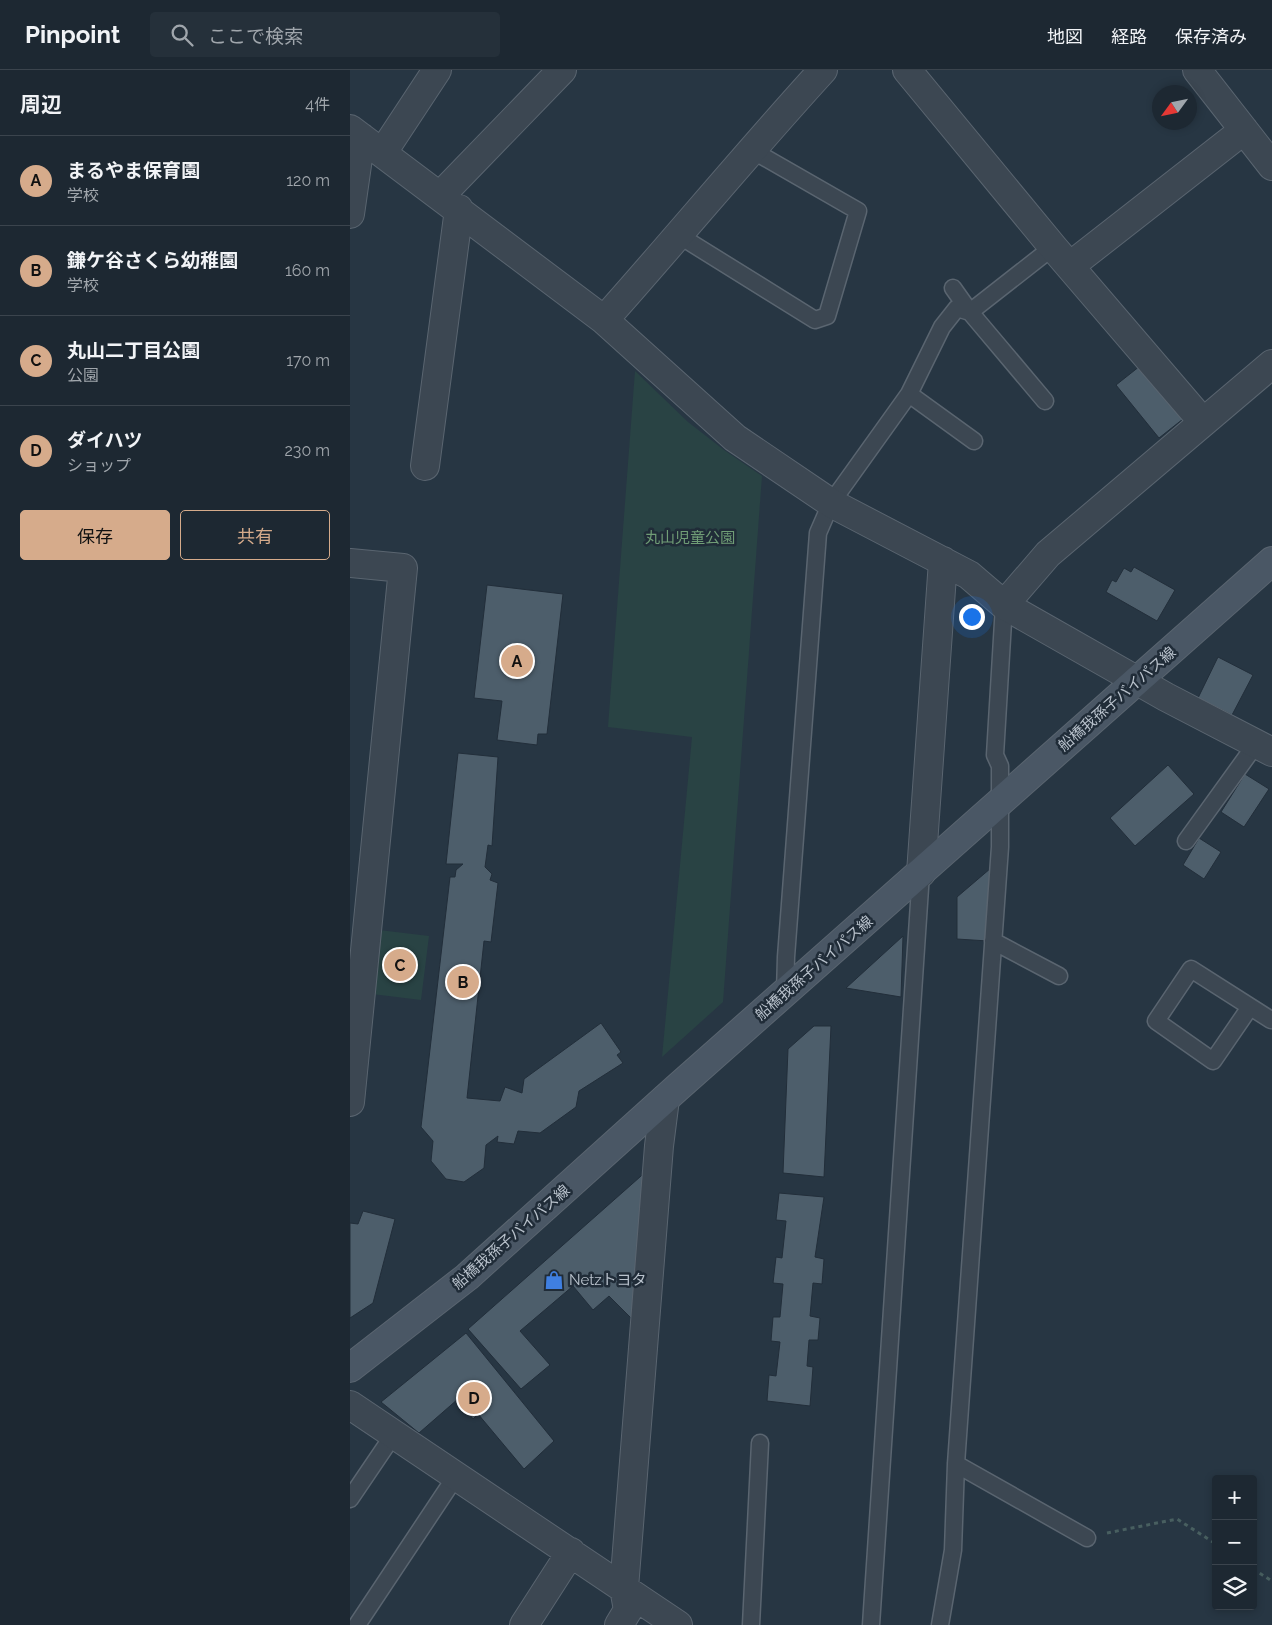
<!DOCTYPE html>
<html lang="ja">
<meta charset="utf-8">
<style>
:root{--surface:#1d2832;--page:#25303a;--text:#f1f3f6;--muted:#a0a6ac;--line:#3b444d;--accent:#d6ab8b}
body{margin:0;font-family:Raleway,"Noto Sans JP",sans-serif;background:var(--page);color:var(--text)}
.controls{position:absolute;right:15px;bottom:15px;display:grid;overflow:hidden;border-radius:5px;box-shadow:0 2px 8px #0003}
.controls button{width:45px;height:45px;display:grid;place-items:center;padding:0;border:0;border-bottom:1px solid var(--line);background:var(--surface);color:var(--text);font:25px sans-serif}
.compass{position:absolute;left:802px;top:15px;width:45px;height:45px;border-radius:50%;background:var(--surface);box-shadow:0 2px 8px #0003;rotate:237deg}
.you{position:absolute;left:621px;top:546px;width:18px;height:18px;margin:-12px;border:4px solid #fff;border-radius:50%;background:#1a73e8;box-shadow:0 0 0 8px #1a73e833}
.badge{display:grid;place-items:center;width:32px;height:32px;border-radius:50%;background:var(--accent);color:#111;font-size:16px;font-weight:700}
.pin{position:absolute;translate:-50% -50%;border:2px solid #fff;box-shadow:0 1px 5px #0006}
.list{margin:0;padding:0;list-style:none}
h2{display:flex;justify-content:space-between;align-items:center;height:65px;margin:0;padding:0 20px;font-size:21px}
h2 small{font-size:16px;font-weight:400;color:var(--muted)}
.list li{display:grid;grid-template-columns:32px 1fr auto;gap:15px;align-items:center;box-sizing:border-box;height:90px;padding:0 20px;border-top:1px solid var(--line)}
.list b{display:block;font-size:19px;white-space:nowrap}
.list p{margin:0;font-size:16px;white-space:nowrap;color:var(--muted)}
.list em{font-size:16px;font-style:normal;color:var(--muted)}
.actions{display:flex;gap:10px;padding:15px 20px}
.actions a{flex:1;padding:11px 0;border:1px solid var(--accent);border-radius:5px;text-align:center;font-size:18px;color:var(--accent)}
.actions .main{background:var(--accent);color:#111}
.icon{flex:none;width:28px;height:28px;fill:none;stroke:currentColor;stroke-width:2;stroke-linecap:round;stroke-linejoin:round}
.map{position:relative;flex:none;width:922px;height:1555px;overflow:hidden}
header{display:flex;align-items:center;gap:30px;box-sizing:border-box;height:70px;padding:0 25px;background:var(--surface);border-bottom:1px solid var(--line)}
header strong{font-size:24px}
nav{display:flex;gap:28px;margin-inline-start:auto;font-size:18px}
.search{width:350px;height:45px;background:var(--page);display:flex;align-items:center;gap:12px;box-sizing:border-box;padding:0 18px;border-radius:5px;color:var(--muted);font-size:19px}
main{display:flex}
aside{flex:1;background:var(--surface)}
.map>svg:first-child{display:block}
</style>
<header>
<strong>Pinpoint</strong>
<div class="search"><svg class="icon" aria-label="search" viewBox="0 0 24 24"><circle cx="10" cy="10" r="6"/><path d="M15 15l6 6"/></svg>ここで検索</div>
<nav><a>地図</a><a>経路</a><a>保存済み</a></nav>
</header>
<main>
<aside>
<h2>周辺<small>4件</small></h2>
<ul class="list">
<li><span class="badge">A</span><div><b>まるやま保育園</b><p>学校</p></div><em>120 m</em></li>
<li><span class="badge">B</span><div><b>鎌ケ谷さくら幼稚園</b><p>学校</p></div><em>160 m</em></li>
<li><span class="badge">C</span><div><b>丸山二丁目公園</b><p>公園</p></div><em>170 m</em></li>
<li><span class="badge">D</span><div><b>ダイハツ</b><p>ショップ</p></div><em>230 m</em></li>
</ul>
<div class="actions"><a class="main">保存</a><a>共有</a></div>
</aside>
<div class="map">
<svg width="922" height="1555" viewBox="0 0 922 1555">
<rect width="100%" height="100%" fill="#273643"/>
<!-- green -->
<path fill="#294344" d="M285,301L338,352L374,380L412,406L373,932L312,987L342,667L258,657Z
M29,860L79,866L71,930L22,924Z"/>
<!-- building -->
<path fill="#4d5e6b" stroke="#222e3a" d="M790,296L833,349L809,368L766,315Z
M784,497L825,520L807,551L756,522L762,510L766,512L774,498L781,502Z
M137,515L213,524L197,664H188L187,675L147,670L152,631L124,628Z
M868,587L903,605L882,645L848,628Z
M108,683L148,687L142,776L138,775L135,797L142,804L140,810L148,813L141,872L134,871L117,1028L150,1031L155,1017L172,1023L174,1009L251,953L271,982L267,985L273,993L229,1021L226,1037L190,1063L168,1061L164,1074L147,1072L148,1066L136,1075L134,1098L114,1112L96,1109L81,1091L83,1071L71,1057L100,807H105L106,800L113,794H96Z
M818,695L844,724L785,776L760,748Z
M895,704L919,719L894,757L871,742Z
M849,768L871,782L854,809L833,795Z
M641,798L638,871L607,869V827Z
M553,866L551,927L496,918Z
M464,956H481L474,1107L433,1103L438,979Z
M299,1099L286,1253L259,1226L243,1240L223,1216L170,1261L200,1295L171,1319L118,1259Z
M429,1123L474,1127L465,1187L474,1189L472,1214L463,1213L460,1246L470,1248L468,1270H459L457,1296L463,1297L460,1336L417,1331L419,1305L426,1306L430,1272L421,1271L423,1247H430L433,1214L423,1213L426,1187L432,1188L436,1151L426,1150Z
M13,1141L45,1149L23,1233L0,1248V1153L8,1154Z
M116,1263L204,1371L174,1399L128,1344L123,1349L108,1329L69,1363L31,1332Z"/>
<g fill="none" stroke-linecap="round" stroke-linejoin="round">
<!-- lane casing -->
<g stroke="#5a6570" stroke-width="19">
<path id="lane" d="M330,166L465,250L477,246L508,141L400,79
M603,218L620,242L695,331
M559,324L624,371
M836,771L906,674
M643,871L709,906
M435,923L436,887L468,463L481,433L559,324L592,257L607,238L620,242L703,177
M900,937L863,991L806,951L841,899L921,950L922,949
M606,1394L737,1468
M0,1429L44,1364
M7,1555L106,1406
M401,1555L410,1373
M521,1555L571,803
M590,1555L603,1480L606,1394L650,777V696L645,685L654,535"/>
</g>
<!-- street casing -->
<g stroke="#5a6570" stroke-width="30">
<path id="street" d="M557,0L703,177L853,352
M847,0L922,96
M0,59L254,250L385,368L481,433L619,505L654,535L816,627L922,682
M33,82L87,0
M91,125L212,0
M0,144L11,67
M720,196L894,60
M254,250C328,167 398,82 473,0
M75,396L109,139
M0,493L53,498L0,1032
M654,535L698,484L922,294
M571,803L593,491
M0,1335L328,1555
M174,1555L221,1482
M269,1555L278,1540L274,1518L309,1076L315,1029"/>
</g>
<!-- secondary casing -->
<g stroke="#5a6570" stroke-width="30">
<path id="secondary" d="M0,1298L117,1207L327,1018L922,491"/>
</g>
<!-- path -->
<path stroke="#485f60" stroke-width="3" stroke-dasharray="4 4" stroke-linecap="butt" d="M757,1463L827,1449L866,1474
M903,1499L922,1511"/>
<!-- lane -->
<use href="#lane" stroke="#3c4752" stroke-width="16"/>
<!-- street -->
<use href="#street" stroke="#3c4752" stroke-width="28"/>
<!-- secondary -->
<use href="#secondary" stroke="#4a5765" stroke-width="28"/>
</g>
<!-- icons -->
<defs>
<g id="shop-bare" transform="scale(1.5)"><path d="M-5-2.5h2.3a2.7 3.5 0 0 1 5.4 0H5L5.5 6h-11ZM-1.5-2.5h3a1.5 2.3 0 0 0-3 0Z" fill="#3f7fe0" stroke="#202c38" stroke-width="2.5" paint-order="stroke"/></g>
</defs>
<g fill-rule="evenodd">
<use href="#shop-bare" x="204" y="1210"/>
</g>
<g text-anchor="middle" dominant-baseline="central" stroke-width="5" stroke-linejoin="round" paint-order="stroke">
<!-- park labels -->
<g font-size="15" fill="#709d76" stroke="#202c38">
<text x="340" y="468">丸山児童公園</text>
</g>
<!-- street labels -->
<g font-size="15" fill="#b9c2cc" stroke="#202c38">
<text transform="translate(767 629) rotate(-41)">船橋我孫子バイパス線</text>
<text transform="translate(464 898) rotate(-41)">船橋我孫子バイパス線</text>
<text transform="translate(161 1167) rotate(-41)">船橋我孫子バイパス線</text>
</g>
<!-- poi labels -->
<g font-size="15" fill="#b9c2cc" stroke="#202c38" text-anchor="start">
<text x="219" y="1210">Netzトヨタ</text>
</g>
</g>
</svg>
<div class="controls">
<button>+</button>
<button>−</button>
<button><svg class="icon" aria-label="layers" viewBox="0 0 24 24"><path d="M12 4l9 5-9 5-9-5zM3 14l9 5 9-5"/></svg></button>
</div>
<svg class="compass" viewBox="-18 -18 36 36"><path d="M0-13l5 13h-10z" fill="#e53935"/><path d="M0 13l5-13h-10z" fill="#a0a6ac"/></svg>
<div class="you"></div>
<div class="pin badge" style="left:167px;top:591px">A</div>
<div class="pin badge" style="left:113px;top:912px">B</div>
<div class="pin badge" style="left:50px;top:895px">C</div>
<div class="pin badge" style="left:124px;top:1328px">D</div>
</div>
</main>
